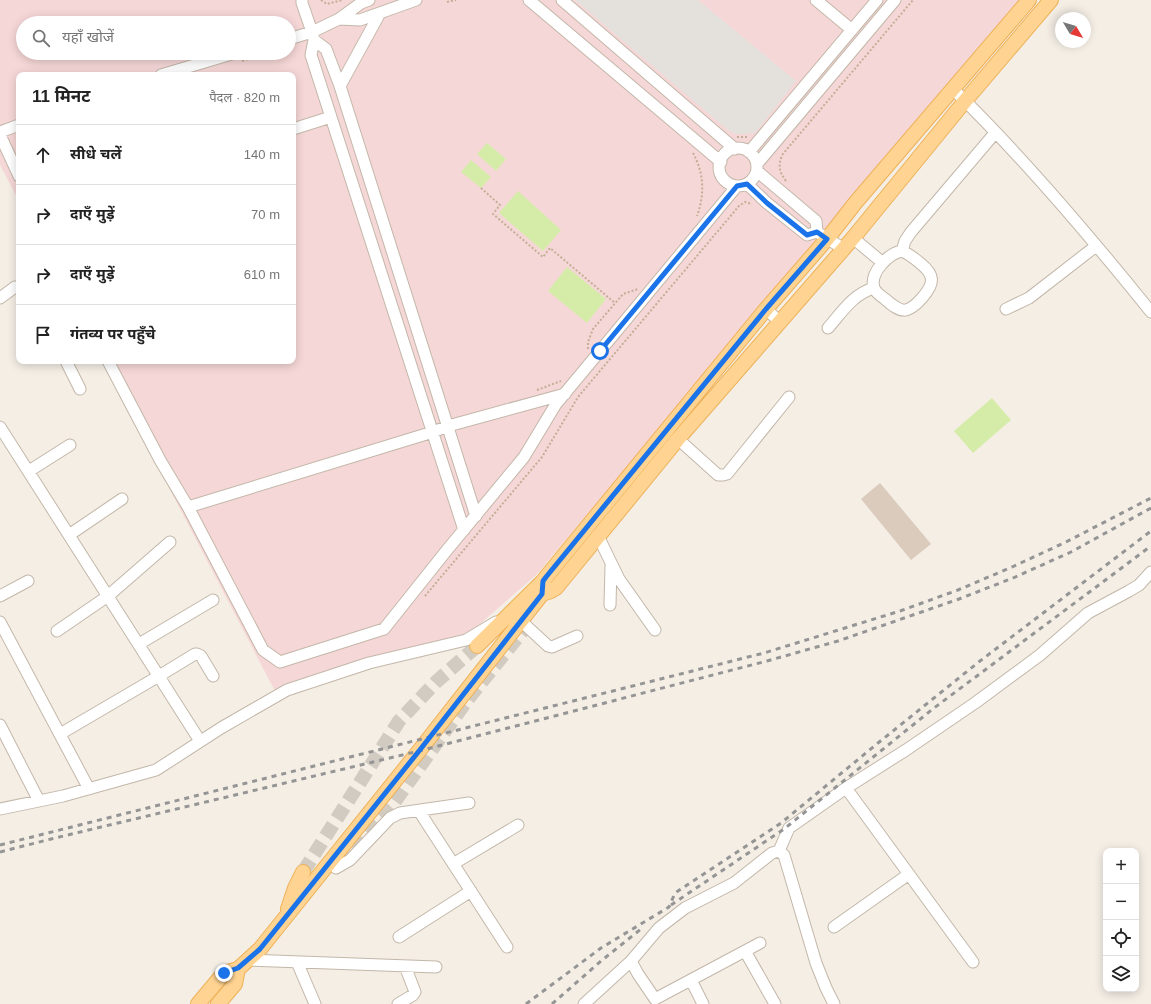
<!DOCTYPE html>
<html lang="hi">
<meta charset="utf-8">
<style>
:root{--surface:#fff;--page:#f2f2f2;--text:#222;--muted:#767676;--line:#e0e0e0}
body{margin:0;font-family:Arial,"Noto Sans Devanagari",sans-serif;background:var(--page);color:var(--text)}
.controls{position:absolute;right:12px;bottom:12px;display:grid;overflow:hidden;border-radius:8px;box-shadow:0 2px 10px #0003}
.controls button{width:36px;height:36px;display:grid;place-items:center;padding:0;border:0;border-bottom:1px solid var(--line);background:var(--surface);color:var(--text);font:20px sans-serif}
.compass{position:absolute;left:1055px;top:12px;width:36px;height:36px;border-radius:50%;background:var(--surface);box-shadow:0 2px 10px #0003;rotate:128deg}
.stop{position:absolute;width:12px;height:12px;margin:-9px;border:3px solid #1a73e8;border-radius:50%;background:#fff}
.stop.end{background:#1a73e8;border-color:#fff;box-shadow:0 1px 4px #0008}
.list{margin:0;padding:0;list-style:none}
h2{display:flex;justify-content:space-between;align-items:center;height:52px;margin:0;padding:0 16px;font-size:17px}
h2 small{font-size:13px;font-weight:400;color:var(--muted)}
.list li{display:grid;grid-template-columns:26px 1fr auto;gap:12px;align-items:center;box-sizing:border-box;height:60px;padding:0 16px;border-top:1px solid var(--line)}
.list b{display:block;font-size:15px;white-space:nowrap}
.list em{font-size:13px;font-style:normal;color:var(--muted)}
.icon{flex:none;width:22px;height:22px;fill:none;stroke:currentColor;stroke-width:2;stroke-linecap:round;stroke-linejoin:round}
.map{position:relative;flex:none;width:1151px;height:1004px;overflow:hidden}
.search{position:absolute;background:var(--surface);box-shadow:0 2px 10px #0003;left:16px;top:16px;width:280px;height:44px;display:flex;align-items:center;gap:10px;box-sizing:border-box;padding:0 14px;border-radius:22px;color:var(--muted);font-size:15px}
.panel{position:absolute;background:var(--surface);box-shadow:0 2px 10px #0003;left:16px;top:72px;width:280px;height:292px;border-radius:8px}
.map>svg:first-child{display:block}
</style>
<div class="map">
<svg width="1151" height="1004" viewBox="0 0 1151 1004">
<rect width="100%" height="100%" fill="#f4eee5"/>
<!-- medical -->
<path fill="#f6d7d7" fill-rule="evenodd" d="M0,0H1020L536,575L472,631L278,697L103,361H293V75H19V201L0,165ZM23,23H289V53H23Z"/>
<!-- green -->
<path fill="#d5eca9" d="M487,143L506,159L496,171L477,154Z
M471,160L491,177L481,188L461,172Z
M518,191L561,230L543,251L499,213Z
M567,267L606,299L587,323L548,291Z
M992,398L1011,420L973,453L954,431Z"/>
<!-- parking -->
<path fill="#e4e1dd" d="M575,0H698L796,81L756,132L748,134H736L729,131Z"/>
<!-- building -->
<path fill="#dacbbc" d="M880,483L931,544L911,560L861,499Z"/>
<g fill="none" stroke-linecap="round" stroke-linejoin="round">
<!-- major-tunnel -->
<path stroke="#d1cbc2" stroke-width="14" stroke-dasharray="14 7" stroke-linecap="butt" d="M353,848L393,804L468,699L525,628
M303,872L399,721L436,682L477,646"/>
<!-- minor casing -->
<g stroke="#c3b7a9" stroke-width="13">
<path id="minor" d="M369,0L361,3L339,19L312,32L314,40L311,55L464,530
M529,0L721,162
M562,0L735,149
M816,0L852,30
M339,19L360,20L416,0
M289,39L312,32L302,3V0
M314,40L326,49L340,86L476,516
M161,75L235,53
M340,86L380,13
M953,89C1024,158 1089,235 1151,312
M293,129L331,117
M0,132L19,125
M0,135L19,176
M719 167a19 19 0 1 1 38 0a19 19 0 1 1-38 0Z
M749,152L877,0
M757,164L895,0
M757,171L816,221L817,232
M747,184L767,203L807,235L817,232
M820,234L844,249
M853,238L883,263
M902,251C909,254 914,258 920,263C935,275 935,283 922,298C907,315 901,313 885,299C881,296 876,293 874,288C869,273 889,253 902,251Z
M902,251L905,241L911,232L995,133
M0,298L15,287H19
M766,309L780,322
M1006,309L1029,298L1096,246
M828,328C842,312 853,294 874,288
M66,361L80,389
M108,361L160,460L188,507L263,650L280,662L384,629L447,550L524,457L556,404L737,186
M0,427L200,741
M678,439L718,475H723L727,474L789,397
M29,471L70,445
M188,507L433,432L448,426L565,394
M69,535L122,499
M598,536L619,579L655,630
M0,596L28,581
M610,605L611,566
M521,621L548,646L552,647L577,636
M0,622L89,789
M57,631L108,596L170,542
M139,644L213,600
M0,725L39,801
M60,734L159,676L195,654H197L201,656L213,676
M846,788L906,750L975,703L1040,655L1088,613L1129,591L1139,585L1151,572
M0,809L63,796L156,770L221,728L287,690L369,663L466,640L496,622
M419,811L507,947
M779,851L789,828L846,788L973,962
M453,864L518,825
M336,868L350,860L390,818L400,813L469,803
M834,927L909,874
M399,937L471,891
M745,951L775,1004
M247,960L436,967
M631,961L638,974L655,999L760,943
M297,962L315,1004
M691,980L703,1004
M398,1004L413,995L415,992L405,966
M584,1004L631,961L659,928L685,908L734,883L772,853L779,851L784,855L816,963L826,988L834,1004"/>
</g>
<!-- major casing -->
<g stroke="#eeb158" stroke-width="16">
<path id="major" d="M542,594L543,581L546,577L766,309L827,239L856,202L1029,0
M477,646L542,582
M288,909L295,888L303,872
M198,1004L224,973L238,969L260,949L419,751L542,594L551,591L556,588L678,439L853,238L965,101L1051,0
M218,1004L235,984L238,969"/>
</g>
<!-- path -->
<path stroke="#c3ae96" stroke-width="2" stroke-dasharray="2 2" stroke-linecap="butt" d="M321,0L327,4L342,0
M447,2L456,0
M242,61L266,53
M737,137H748
M693,153C704,173 705,194 697,216
M786,181C779,171 778,167 782,155L913,0
M481,188L500,205L493,214L543,257L550,248L615,303
M588,349V342L593,329L623,294L638,289
M537,390L561,381
M425,596L542,457L578,397L739,206L745,202L752,204"/>
<!-- minor -->
<use href="#minor" stroke="#fff" stroke-width="11"/>
<!-- major -->
<use href="#major" stroke="#ffd492" stroke-width="14"/>
<!-- rail -->
<path stroke="#959595" stroke-width="3" stroke-dasharray="5 5" stroke-linecap="butt" d="M0,845L764,653L900,611L958,590L1012,567L1066,542L1151,498
M0,852L51,839L419,751L767,661L838,641L959,599L1013,578L1071,552L1151,508
M671,905L784,829L934,708L1151,546
M526,1004L601,948L669,907L675,893L781,823L878,743L980,661L1151,531
M552,1004L601,961L641,929"/>
</g>
<g fill="none" stroke-linecap="round" stroke-linejoin="round">
<!-- route -->
<path stroke="#1a73e8" stroke-width="5" d="M224,973L238,968L260,949L419,751L542,594L543,581L546,577L766,309L827,239L817,232L807,235L767,203L747,184L737,186L600,351"/>
</g>
</svg>
<div class="controls">
<button>+</button>
<button>−</button>
<button><svg class="icon" aria-label="locate" viewBox="0 0 24 24"><circle cx="12" cy="12" r="6"/><path d="M12 2v4M12 18v4M2 12h4M18 12h4"/></svg></button>
<button><svg class="icon" aria-label="layers" viewBox="0 0 24 24"><path d="M12 4l9 5-9 5-9-5zM3 14l9 5 9-5"/></svg></button>
</div>
<svg class="compass" viewBox="-18 -18 36 36"><path d="M0-13l5 13h-10z" fill="#e53935"/><path d="M0 13l5-13h-10z" fill="#767676"/></svg>
<div class="stop" style="left:600px;top:351px"></div>
<div class="stop end" style="left:224px;top:973px"></div>
<div class="search"><svg class="icon" aria-label="search" viewBox="0 0 24 24"><circle cx="10" cy="10" r="6"/><path d="M15 15l6 6"/></svg>यहाँ खोजें</div>
<section class="panel">
<h2>11 मिनट<small>पैदल · 820 m</small></h2>
<ul class="list">
<li><svg class="icon" aria-label="ahead" viewBox="0 0 24 24"><path d="M12 20V5M6 11l6-6 6 6"/></svg><div><b>सीधे चलें</b></div><em>140 m</em></li>
<li><svg class="icon" aria-label="right" viewBox="0 0 24 24"><path d="M7 20v-9h11M14 6l5 5-5 5"/></svg><div><b>दाएँ मुड़ें</b></div><em>70 m</em></li>
<li><svg class="icon" aria-label="right" viewBox="0 0 24 24"><path d="M7 20v-9h11M14 6l5 5-5 5"/></svg><div><b>दाएँ मुड़ें</b></div><em>610 m</em></li>
<li><svg class="icon" aria-label="arrive" viewBox="0 0 24 24"><path d="M6 21V4h12l-3 4 3 4H6"/></svg><div><b>गंतव्य पर पहुँचे</b></div></li>
</ul>
</section>
</div>
